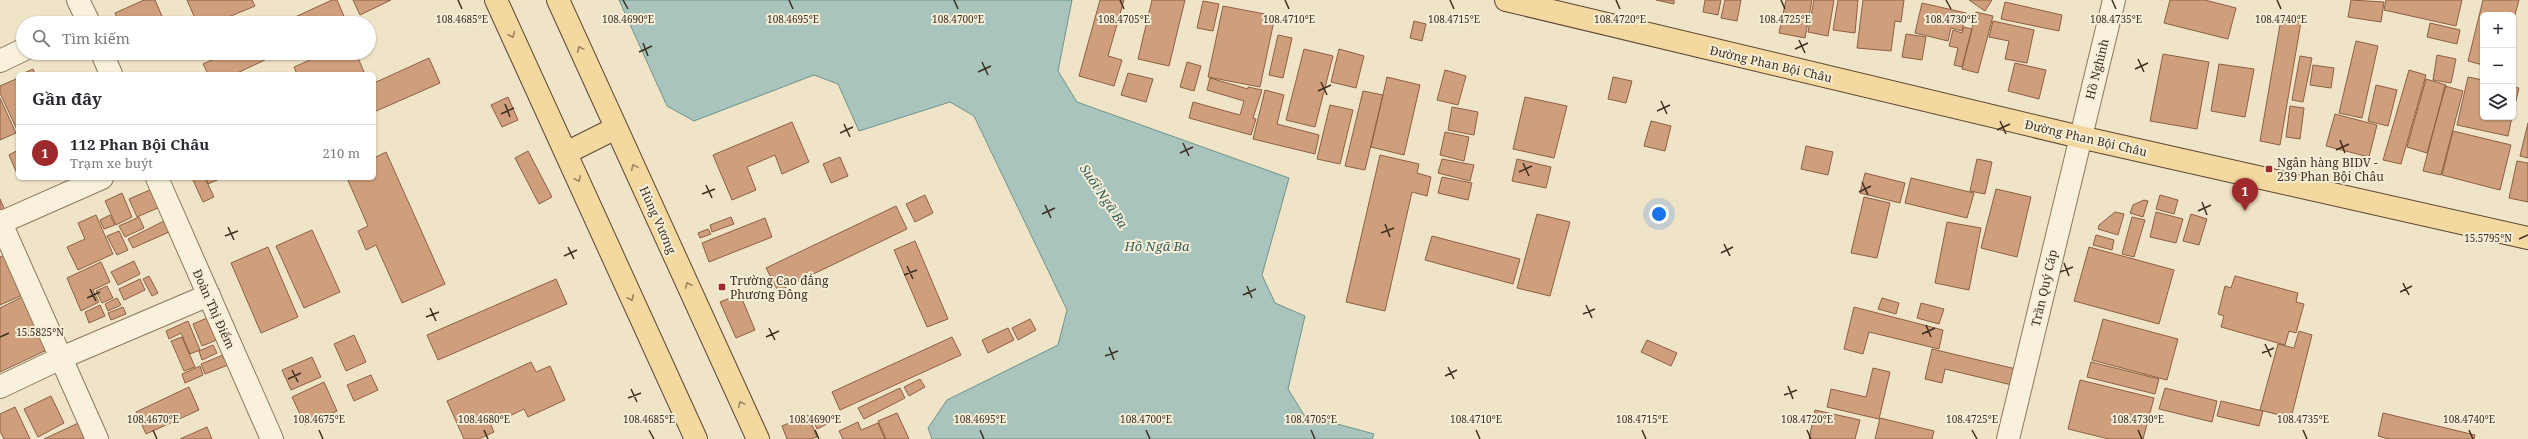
<!DOCTYPE html>
<html lang="vi">
<meta charset="utf-8">
<style>
:root{--surface:#fff;--page:#f2f2f3;--text:#2b2b33;--muted:#7c7c81;--line:#e1e1e2;--accent:#9e2a2b}
body{margin:0;font-family:"Noto Serif",serif;background:var(--page);color:var(--text)}
.controls{position:absolute;right:12px;top:12px;display:grid;overflow:hidden;border-radius:6px;box-shadow:0 1px 3px #0004}
.controls button{width:36px;height:36px;display:grid;place-items:center;padding:0;border:0;border-bottom:1px solid var(--line);background:var(--surface);color:var(--text);font:20px sans-serif}
.you{position:absolute;left:1659px;top:214px;width:14px;height:14px;margin:-10px;border:3px solid #fff;border-radius:50%;background:#1a73e8;box-shadow:0 0 0 6px #1a73e833}
.badge{display:grid;place-items:center;width:26px;height:26px;border-radius:50%;background:var(--accent);color:#fff;font-size:13px;font-weight:700}
.pin{position:absolute;translate:-50% -33px;filter:drop-shadow(0 1px 2px #0008)}
.pin::after{content:'';position:absolute;top:21px;width:14px;height:12px;background:inherit;clip-path:polygon(0 0,100% 0,50% 100%)}
.list{margin:0;padding:0;list-style:none}
h2{display:flex;justify-content:space-between;align-items:center;height:52px;margin:0;padding:0 16px;font-size:17px}
h2 small{font-size:13px;font-weight:400;color:var(--muted)}
.list li{display:grid;grid-template-columns:26px 1fr auto;gap:12px;align-items:center;box-sizing:border-box;height:56px;padding:0 16px;border-top:1px solid var(--line)}
.list b{display:block;font-size:15px;white-space:nowrap}
.list p{margin:0;font-size:13px;white-space:nowrap;color:var(--muted)}
.list em{font-size:13px;font-style:normal;color:var(--muted)}
.icon{flex:none;width:22px;height:22px;fill:none;stroke:currentColor;stroke-width:2;stroke-linecap:round;stroke-linejoin:round}
.map{position:relative;flex:none;width:2528px;height:439px;overflow:hidden}
.search{position:absolute;background:var(--surface);box-shadow:0 1px 3px #0004;left:16px;top:16px;width:360px;height:44px;display:flex;align-items:center;gap:10px;box-sizing:border-box;padding:0 14px;border-radius:22px;color:var(--muted);font-size:15px}
.panel{position:absolute;background:var(--surface);box-shadow:0 1px 3px #0004;left:16px;top:72px;width:360px;height:108px;border-radius:6px}
.map>svg:first-child{display:block}
</style>
<div class="map">
<svg width="2528" height="439" viewBox="0 0 2528 439">
<rect width="100%" height="100%" fill="#f0e4c8"/>
<!-- water -->
<path fill="#a9c4bc" stroke="#6f938a" d="M619,0H1072L1058,71L1077,102L1289,178L1262,275L1275,303L1305,316L1288,389L1304,415L1374,434L1372,439H932L928,428L947,400L1058,345L1067,310L974,116L950,102L859,131L838,84L814,75L694,121L667,106Z"/>
<!-- building -->
<path fill="#cf9f7d" stroke="#8d5f41" d="M144,0H155L165,23H119L115,13Z
M187,0H252L255,6L214,23H197Z
M332,0H337L347,23H282Z
M353,0H391L360,15Z
M1100,0H1124L1108,56L1122,60L1114,86L1079,76Z
M1152,0H1185L1169,66L1138,59Z
M1656,0H1674V4Z
M1705,0H1721L1718,15L1703,12Z
M1725,0H1741L1737,21L1721,18Z
M1786,0H1812L1805,38L1779,33Z
M1814,0H1834L1828,36L1808,32Z
M1838,0H1858L1855,33L1833,30Z
M1863,0H1904L1901,22L1895,21L1891,51L1857,48Z
M1969,0H1992L1985,11Z
M2170,0H2205L2236,8L2228,39L2164,23Z
M2351,0L2384,2L2381,22L2348,17Z
M2386,0H2462L2456,26L2384,10Z
M2483,0H2519L2513,22V15H2483V65L2468,61Z
M1203,1L1219,4L1213,31L1197,28Z
M2005,2L2062,15L2059,31L2001,19Z
M1922,3L1966,13L1962,31L1951,28L1948,41L1915,33Z
M1223,6L1275,16L1260,87L1208,77Z
M1976,12L1993,16L1978,73L1962,69Z
M2281,19L2301,22L2280,145L2260,141Z
M1414,21L1426,24L1422,41L1410,38Z
M1993,21L2034,30L2027,63L2005,59L2009,41L1989,37Z
M2430,23L2460,30L2457,44L2427,37Z
M1964,27L1972,29L1962,67L1954,65L1958,48L1949,46L1953,30L1962,33Z
M1906,34L1926,37L1922,60L1902,57Z
M1278,35L1292,38L1283,78L1269,75Z
M2356,41L2378,46L2362,118L2339,113Z
M1304,49L1333,56L1315,127L1286,120Z
M1339,49L1364,56L1356,88L1331,82Z
M133,53H145L135,57Z
M227,53H261L265,60L235,74H208L203,64Z
M266,53H284L269,60Z
M326,53H356L364,72L360,74H297L294,67Z
M2163,54L2209,62L2197,129L2150,121Z
M2437,55L2456,59L2451,83L2433,80Z
M2300,56L2312,58L2303,102L2292,100Z
M429,58L440,83L374,112V83Z
M1187,62L1201,66L1194,91L1180,87Z
M2015,63L2046,70L2039,99L2008,91Z
M2219,64L2254,69L2245,117L2211,111Z
M2313,65L2334,68L2331,88L2310,85Z
M33,69L35,74H22Z
M1445,70L1466,76L1458,105L1437,100Z
M2409,70L2426,75L2401,164L2383,160Z
M1128,73L1153,79L1146,102L1121,95Z
M1387,77L1420,85L1404,155L1371,147Z
M1613,77L1632,81L1626,103L1608,99Z
M2468,77L2483,80V117H2512L2508,136L2457,125Z
M1210,78L1248,89V87L1262,90L1253,118L1256,119L1251,135L1189,118L1193,102L1240,115L1244,101L1207,90Z
M16,79L18,84V132L0,93V86Z
M2426,79L2446,85L2427,153L2407,147Z
M2376,85L2397,90L2388,126L2368,121Z
M2445,86L2463,91L2441,175L2423,171Z
M2513,87L2519,88L2513,113Z
M1265,90L1284,95L1277,124L1319,135L1315,154L1253,139Z
M1363,91L1383,95L1365,170L1345,166Z
M508,97L518,120L502,127L491,105Z
M1525,97L1567,106L1554,158L1513,149Z
M0,98L16,133L0,140Z
M1330,105L1353,110L1340,164L1317,159Z
M2290,106L2304,108L2300,139L2286,137Z
M1452,107L1478,112L1474,135L1448,130Z
M2335,114L2377,125L2369,157L2326,146Z
M1651,121L1671,126L1665,151L1644,146Z
M792,122L809,162L782,174L775,155L747,167L756,190L732,200L713,155Z
M2528,123V158L2520,156Z
M2453,131L2511,145L2500,190L2442,175Z
M1445,132L1469,137L1464,161L1440,155Z
M1806,146L1833,152L1828,175L1801,169Z
M18,150V176L9,155Z
M528,151L552,197L539,204L515,158Z
M386,152L445,284L402,303L376,245L366,250L358,231L368,226L347,178H374V158Z
M1380,155L1419,164L1417,173L1431,177L1427,196L1412,192L1385,311L1346,302Z
M840,157L848,176L831,183L823,164Z
M1442,159L1474,165L1470,181L1438,173Z
M1517,159L1551,167L1546,188L1512,181Z
M1977,159L1992,162L1985,194L1970,191Z
M2517,161L2528,163V202L2509,198Z
M1865,173L1905,183L1900,203L1860,193Z
M1442,177L1472,183L1468,200L1438,193Z
M192,178H205L214,197L203,202Z
M206,178H222L208,184Z
M1911,178L1974,193L1967,218L1905,203Z
M152,189L160,207L137,217L129,199Z
M1996,189L2031,197L2017,257L1981,248Z
M122,193L132,217L116,225L105,201Z
M925,195L933,213L915,222L906,204Z
M2160,195L2178,200L2174,214L2156,209Z
M1864,197L1890,203L1877,258L1851,253Z
M0,199L5,210L0,213Z
M2144,200L2148,201L2143,217L2130,213L2133,205Z
M896,206L907,229L778,291L766,268Z
M2115,212L2124,214L2118,235L2098,229L2099,225Z
M2156,212L2183,219L2176,243L2150,237Z
M1537,214L1570,222L1550,296L1517,288Z
M2191,214L2207,219L2199,245L2183,241Z
M96,215L113,254L78,270L67,247L85,239L78,223Z
M110,215L115,225L104,229L100,220Z
M139,217L144,228L125,237L119,226Z
M731,217L734,224L712,232L710,225Z
M2132,217L2145,220L2134,257L2122,254Z
M765,218L772,237L709,262L702,243Z
M164,221L169,232L133,248L128,239Z
M1947,222L1981,228L1969,290L1935,283Z
M708,229L711,234L700,238L698,233Z
M312,230L340,292L304,308L276,246Z
M119,231L128,250L117,255L107,236Z
M2096,235L2114,240L2112,250L2093,245Z
M1432,236L1520,259L1513,284L1425,260Z
M915,241L948,319L927,327L894,250Z
M268,247L298,317L261,333L231,263Z
M2089,247L2174,270L2159,324L2074,301Z
M9,253L27,293L0,305V257Z
M134,261L140,274L118,285L111,272Z
M101,262L110,282L93,290L99,302L81,311L67,278Z
M149,276L158,293L152,296L143,279Z
M2235,276L2298,293L2296,302L2304,304L2296,333L2289,331L2285,345L2221,327L2224,316L2218,314L2225,286L2231,288Z
M140,279L145,290L124,300L119,289Z
M556,279L567,304L438,360L427,335Z
M107,286L113,298L102,303L96,291Z
M28,294L53,347L0,372V308Z
M740,294L755,330L736,338L720,302Z
M117,298L121,305L108,311L105,304Z
M1882,298L1899,303L1896,314L1878,309Z
M1921,303L1944,309L1939,324L1917,318Z
M100,305L105,316L89,323L85,312Z
M123,307L126,314L111,320L108,313Z
M1854,307L1943,330L1939,349L1869,332L1863,354L1844,349Z
M214,315L224,337L202,346L193,324Z
M1030,319L1036,330L1018,340L1012,328Z
M2103,319L2178,339L2167,380L2092,360Z
M188,321L200,350L190,354L181,333L169,339L166,331Z
M1008,328L1014,340L988,353L982,340Z
M2299,331L2312,335L2291,418L2260,410L2278,344L2294,348Z
M354,335L366,362L346,371L334,344Z
M182,337L195,367L184,371L171,341Z
M952,337L961,355L840,410L832,392Z
M1647,340L1677,353L1671,366L1641,352Z
M213,345L217,353L202,360L199,351Z
M1932,349L2016,369L2012,385L1945,369L1942,383L1925,379Z
M223,355L228,365L205,374L201,364Z
M312,357L321,377L291,390L282,370Z
M531,362L536,372L550,366L565,400L528,417L524,409L491,425L494,432L479,439H464L447,401Z
M2091,362L2159,379L2155,394L2087,377Z
M200,366L203,375L185,383L182,374Z
M1873,368L1890,372L1879,419L1827,407L1831,389L1866,397Z
M371,375L378,390L354,401L347,385Z
M920,379L925,387L909,396L904,387Z
M2080,380L2154,398L2143,439H2109L2068,429Z
M324,382L337,411L305,425L292,397Z
M189,387L199,410L146,434L136,412Z
M900,388L905,398L864,419L858,408Z
M2165,388L2217,401L2212,422L2159,409Z
M51,396L64,423L38,437L24,409Z
M2221,401L2263,411L2259,426L2217,416Z
M15,407L30,439H4L0,431V414Z
M1815,410L1860,420L1855,439H1809Z
M897,413L909,439H886L878,421Z
M2383,413L2475,435L2474,439H2389L2378,436Z
M808,415L817,437L811,439H787L782,426Z
M824,417L827,424L817,429L814,422Z
M1880,418L1934,431L1932,439H1875Z
M87,419L94,433L81,439H44Z
M858,422L861,430L878,423L885,439H843L839,431Z
M207,427L212,439H180Z"/>
<g fill="none" stroke-linecap="round" stroke-linejoin="round">
<!-- minor casing -->
<g stroke="#8d765c" stroke-width="24">
<path id="minor" d="M78,0L89,23
M102,53L111,74
M0,61L23,50
M157,178L272,439
M0,221L97,439
M0,223L102,178
M0,387L61,358L209,295
M2008,439L2114,0"/>
</g>
<!-- major casing -->
<g stroke="#5b4430" stroke-width="24">
<path id="major" d="M496,0L696,439
M558,0L758,439
M1506,0L2080,137L2528,238
M566,153L616,128"/>
</g>
<!-- minor -->
<use href="#minor" stroke="#faf1dc" stroke-width="22"/>
<!-- major -->
<use href="#major" stroke="#f3d9a0" stroke-width="22"/>
</g>
<!-- one-way arrows -->
<defs><path id="oneway-chevron" d="M-2-3.5L2.5 0L-2 3.5" fill="none" stroke-width="1.6" stroke-linecap="round" stroke-linejoin="round"/></defs>
<g stroke="#988460">
<use href="#oneway-chevron" transform="translate(512 35) rotate(66)"/>
<use href="#oneway-chevron" transform="translate(580 49) rotate(-114)"/>
<use href="#oneway-chevron" transform="translate(634 167) rotate(-114)"/>
<use href="#oneway-chevron" transform="translate(578 179) rotate(66)"/>
<use href="#oneway-chevron" transform="translate(688 285) rotate(-114)"/>
<use href="#oneway-chevron" transform="translate(631 298) rotate(66)"/>
<use href="#oneway-chevron" transform="translate(741 404) rotate(-114)"/>
</g>
<!-- ticks -->
<path fill="none" stroke="#3d2e20" stroke-width="1.5" d="M458,0L462,9M623,0L628,9M789,0L793,9M954,0L958,9M1120,0L1124,9M1285,0L1289,9M1450,0L1454,9M1616,0L1620,9M1781,0L1785,9M1946,0L1951,9M2112,0L2116,9M2277,0L2281,9M1799,40L1805,53M643,43L648,56M1795,49L1808,43M639,52L652,46M2138,59L2144,72M982,62L988,75M2135,69L2148,63M978,72L991,66M1321,82L1327,95M1318,91L1331,85M1661,101L1667,114M505,104L510,117M1657,111L1670,105M501,114L514,108M2000,121L2006,134M844,124L850,137M1997,130L2010,124M840,133L853,127M2340,140L2345,153M1183,143L1189,156M2336,150L2349,144M1180,153L1193,147M1523,163L1529,176M1519,172L1532,166M1862,182L1868,195M706,185L712,198M1859,192L1871,186M702,194L715,189M2202,202L2207,215M1045,205L1051,218M2198,211L2211,205M1042,214L1055,208M1385,224L1390,237M228,227L234,240M1381,233L1394,228M225,236L238,231M2519,239L2528,235M1724,244L1730,256M568,247L574,259M1721,253L1733,247M564,256L577,250M2064,263L2069,276M907,266L913,279M2060,272L2073,267M904,275L917,270M2403,283L2409,295M1247,286L1252,298M90,289L96,301M2400,292L2412,286M1243,295L1256,289M87,298L100,292M1586,305L1592,318M430,308L436,321M1583,314L1595,309M426,317L439,312M1926,325L1931,337M769,328L775,340M1922,334L1935,328M0,337L9,333M766,337L779,331M2265,344L2271,357M1109,347L1114,360M2262,353L2274,348M1105,356L1118,351M1448,367L1454,379M292,370L298,382M1445,376L1457,370M288,379L301,373M1788,386L1793,399M631,389L637,402M1784,395L1797,390M628,398L641,393M153,430L157,439M319,430L323,439M484,430L488,439M649,430L654,439M815,430L819,439M980,430L984,439M1146,430L1150,439M1311,430L1315,439M1476,430L1480,439M1642,430L1646,439M1807,430L1811,439M1972,430L1977,439M2138,430L2142,439M2303,430L2307,439M2469,430L2473,439"/>
<!-- markers -->
<g fill="#9e2a2b" stroke="#f7eed8" stroke-width="1.5">
<rect x="2265" y="165" width="8" height="8" rx="2"/>
<rect x="718" y="283" width="8" height="8" rx="2"/>
</g>
<g text-anchor="middle" dominant-baseline="central" stroke-width="4" stroke-linejoin="round" paint-order="stroke">
<!-- street labels -->
<g font-size="12" fill="#3d2e20" stroke="#f7eed8">
<text transform="translate(1771 64) rotate(13)">Đường Phan Bội Châu</text>
<text transform="translate(2097 69) rotate(-76)">Hồ Nghinh</text>
<text transform="translate(2086 138) rotate(13)">Đường Phan Bội Châu</text>
<text transform="translate(658 220) rotate(66)">Hùng Vương</text>
<text transform="translate(2044 288) rotate(-77)">Trần Quý Cáp</text>
<text transform="translate(214 309) rotate(66)">Đoàn Thị Điểm</text>
</g>
<!-- poi labels -->
<g font-size="12" fill="#3d2e20" stroke="#f7eed8" text-anchor="start">
<text x="2277" y="162">Ngân hàng BIDV -<tspan x="2277" dy="14">239 Phan Bội Châu</tspan></text>
<text x="730" y="280">Trường Cao đẳng<tspan x="730" dy="14">Phương Đông</tspan></text>
</g>
<!-- water labels -->
<g font-size="13" font-style="italic" fill="#2f5d5a" stroke="#f7eed8">
<text transform="translate(1104 196) rotate(56)">Suối Ngã Ba</text>
<text x="1157" y="246">Hồ Ngã Ba</text>
</g>
</g>
<g font-size="10" text-anchor="middle" fill="#3d2e20" stroke="#f7eed8" stroke-width="4" stroke-linejoin="round" paint-order="stroke">
<text x="793" y="23">108.4695°E</text>
<text x="1124" y="23">108.4705°E</text>
<text x="1289" y="23">108.4710°E</text>
<text x="1454" y="23">108.4715°E</text>
<text x="1620" y="23">108.4720°E</text>
<text x="1785" y="23">108.4725°E</text>
<text x="1951" y="23">108.4730°E</text>
<text x="2116" y="23">108.4735°E</text>
<text x="2281" y="23">108.4740°E</text>
<text x="462" y="23">108.4685°E</text>
<text x="628" y="23">108.4690°E</text>
<text x="958" y="23">108.4700°E</text>
<text x="2488" y="242">15.5795°N</text>
<text x="40" y="336">15.5825°N</text>
<text x="153" y="423">108.4670°E</text>
<text x="319" y="423">108.4675°E</text>
<text x="484" y="423">108.4680°E</text>
<text x="649" y="423">108.4685°E</text>
<text x="815" y="423">108.4690°E</text>
<text x="980" y="423">108.4695°E</text>
<text x="1146" y="423">108.4700°E</text>
<text x="1311" y="423">108.4705°E</text>
<text x="1476" y="423">108.4710°E</text>
<text x="1642" y="423">108.4715°E</text>
<text x="1807" y="423">108.4720°E</text>
<text x="1972" y="423">108.4725°E</text>
<text x="2138" y="423">108.4730°E</text>
<text x="2303" y="423">108.4735°E</text>
<text x="2469" y="423">108.4740°E</text>
</g>
</svg>
<div class="controls">
<button>+</button>
<button>−</button>
<button><svg class="icon" aria-label="layers" viewBox="0 0 24 24"><path d="M12 4l9 5-9 5-9-5zM3 14l9 5 9-5"/></svg></button>
</div>
<div class="you"></div>
<div class="pin badge" style="left:2245px;top:211px">1</div>
<div class="search"><svg class="icon" aria-label="search" viewBox="0 0 24 24"><circle cx="10" cy="10" r="6"/><path d="M15 15l6 6"/></svg>Tìm kiếm</div>
<section class="panel">
<h2>Gần đây<small></small></h2>
<ul class="list">
<li><span class="badge">1</span><div><b>112 Phan Bội Châu</b><p>Trạm xe buýt</p></div><em>210 m</em></li>
</ul>
</section>
</div>
